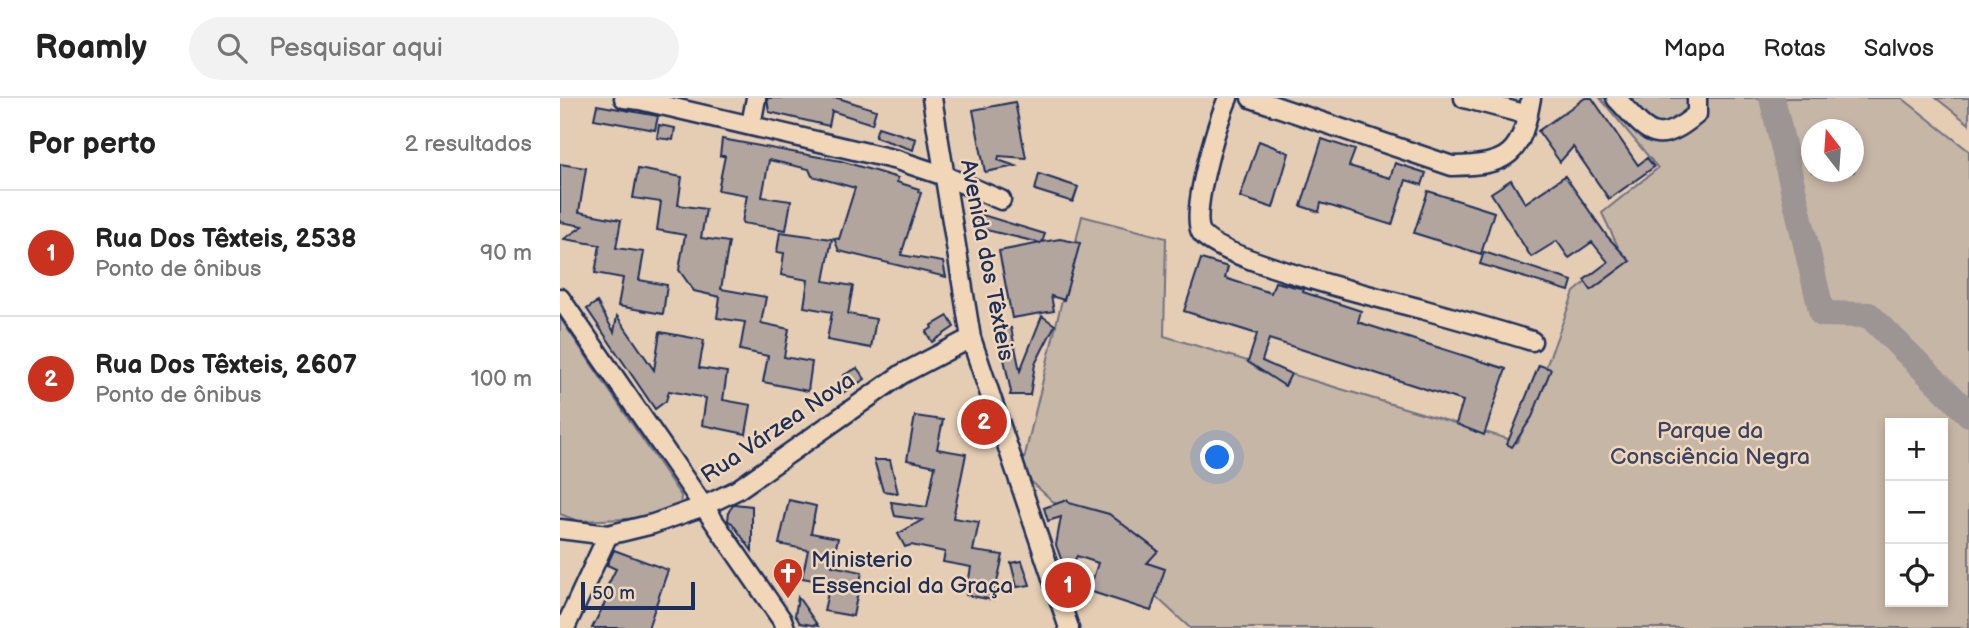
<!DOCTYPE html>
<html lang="pt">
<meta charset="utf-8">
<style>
:root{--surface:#fff;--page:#f2f2f2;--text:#222;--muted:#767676;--line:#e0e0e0;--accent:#c8321e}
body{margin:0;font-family:"Balsamiq Sans",sans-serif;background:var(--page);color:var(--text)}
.controls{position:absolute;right:21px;bottom:21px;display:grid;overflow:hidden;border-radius:0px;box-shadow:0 4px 10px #0003}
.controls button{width:63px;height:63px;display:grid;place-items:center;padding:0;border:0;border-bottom:2px solid var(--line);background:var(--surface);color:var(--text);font:35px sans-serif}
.compass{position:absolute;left:1241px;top:21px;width:63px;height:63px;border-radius:50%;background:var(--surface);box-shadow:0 4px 10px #0003;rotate:343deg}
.scale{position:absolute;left:21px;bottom:18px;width:114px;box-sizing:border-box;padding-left:7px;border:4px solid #1b2f5e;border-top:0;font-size:19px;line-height:24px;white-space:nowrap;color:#1b2f5e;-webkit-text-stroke:5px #f1d7b8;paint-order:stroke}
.you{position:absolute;left:658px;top:360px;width:24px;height:24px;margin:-18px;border:5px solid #fff;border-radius:50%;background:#1a73e8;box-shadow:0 0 0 10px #1a73e833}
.badge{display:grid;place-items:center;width:46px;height:46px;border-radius:50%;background:var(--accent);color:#fff;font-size:23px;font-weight:700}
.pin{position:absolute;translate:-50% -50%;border:4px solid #fff;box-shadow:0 2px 7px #0006}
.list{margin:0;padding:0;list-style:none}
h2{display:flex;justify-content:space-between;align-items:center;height:91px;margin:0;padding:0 28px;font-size:30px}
h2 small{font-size:23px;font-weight:400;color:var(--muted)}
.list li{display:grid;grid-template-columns:46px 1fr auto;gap:21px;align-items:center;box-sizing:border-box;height:126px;padding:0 28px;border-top:2px solid var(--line)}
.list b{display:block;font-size:26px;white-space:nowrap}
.list p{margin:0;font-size:23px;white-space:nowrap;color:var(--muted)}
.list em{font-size:23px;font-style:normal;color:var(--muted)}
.icon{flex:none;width:38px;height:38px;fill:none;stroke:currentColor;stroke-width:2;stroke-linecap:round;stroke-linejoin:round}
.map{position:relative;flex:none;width:1409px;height:530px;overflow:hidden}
header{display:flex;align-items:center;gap:42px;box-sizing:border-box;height:98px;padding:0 35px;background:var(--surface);border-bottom:2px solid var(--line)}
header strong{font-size:33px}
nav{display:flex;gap:38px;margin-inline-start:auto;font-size:24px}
.search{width:490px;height:63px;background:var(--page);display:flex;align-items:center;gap:18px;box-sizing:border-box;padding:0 24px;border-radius:38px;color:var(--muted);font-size:26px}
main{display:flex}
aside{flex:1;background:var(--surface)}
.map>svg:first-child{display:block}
</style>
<header>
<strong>Roamly</strong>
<div class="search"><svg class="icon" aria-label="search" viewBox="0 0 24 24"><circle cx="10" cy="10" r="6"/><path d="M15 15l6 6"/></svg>Pesquisar aqui</div>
<nav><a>Mapa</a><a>Rotas</a><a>Salvos</a></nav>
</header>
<main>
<aside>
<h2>Por perto<small>2 resultados</small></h2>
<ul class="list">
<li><span class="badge">1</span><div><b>Rua Dos Têxteis, 2538</b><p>Ponto de ônibus</p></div><em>90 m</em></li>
<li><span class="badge">2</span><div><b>Rua Dos Têxteis, 2607</b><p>Ponto de ônibus</p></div><em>100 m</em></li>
</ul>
</aside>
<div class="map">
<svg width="1409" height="530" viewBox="0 0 1409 530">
<rect width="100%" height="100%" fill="#e4cdb3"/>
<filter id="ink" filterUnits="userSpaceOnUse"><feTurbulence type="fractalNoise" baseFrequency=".0143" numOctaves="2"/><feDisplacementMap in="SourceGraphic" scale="14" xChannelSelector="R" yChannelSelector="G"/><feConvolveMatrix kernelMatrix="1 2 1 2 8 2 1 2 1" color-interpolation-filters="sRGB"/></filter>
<g filter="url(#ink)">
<!-- green -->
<path fill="#c6b6a6" stroke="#707282" stroke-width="2" fill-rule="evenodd" d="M1040,0H1342L1409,53V530H630L461,374L522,118L606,140L604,238L958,344L1014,194L1061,155L1042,115L1098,70ZM1252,32H1294V74H1252ZM1330,325H1383V504H1330Z
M1376,0H1409V26L1381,4Z
M0,220L121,398L120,408L86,420L18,423L0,416Z"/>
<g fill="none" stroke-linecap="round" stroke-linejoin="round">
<!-- river -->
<path stroke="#9d9594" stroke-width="26" d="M1212,0L1262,216L1309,217L1409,316"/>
</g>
<!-- building -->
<path fill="#b2a59e" stroke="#1b2f5e" stroke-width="2" d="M207,0H278L316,12L312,26L272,13L269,28L209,14Z
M1025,0H1032L1078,67L1087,60L1094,69L1049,101L1013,49L1000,64L978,33Z
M455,4L466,60L439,58L438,62L456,68L425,74L413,12Z
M37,7L98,18L95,32L34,21Z
M99,27L115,30L113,42L97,40Z
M318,29L356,41L353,52L315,39Z
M162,41L281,63L338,80L337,84L359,91L358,94L361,95L341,157L383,164L386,179L279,153L274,140L279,141L295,90L252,78L249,71L209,62L202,99L231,103L226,132L182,125L187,97L158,92L165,58H160Z
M762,41L795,52L789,68L830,80L835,65L866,75L862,87L846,82L832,127L761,105L759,114L741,108Z
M699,43L729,55L713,110L680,99Z
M0,66L26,70L19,114L61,122L56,150L84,154L79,182L107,187L103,216L58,208L63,180L35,175L40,147L4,141L23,128L0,124Z
M78,71L122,79L118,107L146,111L141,140L169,144L161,191L206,199L201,225L229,231L224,259L252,264L248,293L203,284L208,258L180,252L185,224L157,220L160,199L134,193L119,172L125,137L97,132L101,104L73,100Z
M479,76L518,89L513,104L475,92Z
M1005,78L1047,138L1070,163L1031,192L1024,182L1048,164L1032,144L1009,160L997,143L971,159L931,95L951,82L965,105Z
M868,93L934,114L921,156L854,135Z
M416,115L485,136L482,144L500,141L520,145L504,202L491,198L494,213L452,220L439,153L481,145L418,130Z
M220,134L272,141L264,183L293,188L288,216L316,221L311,250L267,242L272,214L244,209L248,182L221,177L224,155L217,154Z
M924,154L1012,183L1009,193L920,166Z
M641,161L668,169L665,180L711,195L715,184L744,191L743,194L801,213L798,224L946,271L924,337L896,326L903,303L709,241L702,263L731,276L725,288L688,264L697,236L624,213Z
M37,204L54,234L57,218L94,272L100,234L144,242L139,270L167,274L163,302L191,307L186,336L142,327L146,300L109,293L106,303L95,311L27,211Z
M388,218L394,229L372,244L366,234L372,230L371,228Z
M482,218L495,227L475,266L470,297H450L451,294L438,232L451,230L460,273Z
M979,267L991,271L972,319L952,349L947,346Z
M297,270L305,281L281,296L284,277Z
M355,318L383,322L377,351L406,356L393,420L419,424L413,453L443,457L433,502L406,497L411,469L383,464L385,454L351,447L345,449L338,436L362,422L335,418L331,404L367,409L375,368L347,362Z
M314,362H330L338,395L323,393Z
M229,402L256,408L251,435L278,440L272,468L302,474L293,518L264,513L270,485L242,480L248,452L219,446Z
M507,402L509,405L549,416L598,453L587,465L605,471L591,513L529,493L538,465L517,458L507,477L496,447L501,419L488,423L484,410Z
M174,406L192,408V453L172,425L168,423L169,413Z
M54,452L108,472L88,530H32L48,499L43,497L56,471L47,467Z
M462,463L470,487L457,489L451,465Z
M238,499L258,528L240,525L235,517Z"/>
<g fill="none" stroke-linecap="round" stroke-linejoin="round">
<!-- minor casing -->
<g stroke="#1b2f5e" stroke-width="23">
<path id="minor" d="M64,0L80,2L337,62L385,78L441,102
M372,0L411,240L509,530
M668,0C658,23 630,113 641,134C655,161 829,202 865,212C901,222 937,232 972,243
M691,0L892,68C950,67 961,57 971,0
M904,0L968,17
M1056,0C1088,34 1095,51 1137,16V0
M191,27L196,0
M0,200L222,522L225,530
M0,431L48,437L93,426L144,408L177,392L342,276L411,240
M5,530L48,437"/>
</g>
<!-- minor -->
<use href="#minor" stroke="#f1d7b8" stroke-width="18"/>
</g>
</g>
<!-- icons -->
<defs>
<g id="church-pin" transform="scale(1.575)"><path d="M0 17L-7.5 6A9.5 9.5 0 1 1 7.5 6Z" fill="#c8321e" stroke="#f1d7b8"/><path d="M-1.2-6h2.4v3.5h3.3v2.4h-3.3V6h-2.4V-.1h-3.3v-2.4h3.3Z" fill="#fff"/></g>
</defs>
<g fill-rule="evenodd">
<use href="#church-pin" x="228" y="475"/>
</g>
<g text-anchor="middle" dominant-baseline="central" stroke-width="5" stroke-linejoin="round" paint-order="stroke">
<!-- street labels -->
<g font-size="23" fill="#1b2f5e" stroke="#f1d7b8">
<text transform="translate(427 162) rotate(79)">Avenida dos Têxteis</text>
<text transform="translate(218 330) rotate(-34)">Rua Várzea Nova</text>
</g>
<!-- park labels -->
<g font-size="23" fill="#354369" stroke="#f1d7b8">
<text x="1150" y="333">Parque da<tspan x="1150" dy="26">Consciência Negra</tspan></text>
</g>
<!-- poi labels -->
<g font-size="23" fill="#1b2f5e" stroke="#f1d7b8" text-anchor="start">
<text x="251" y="462">Ministerio<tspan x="251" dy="26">Essencial da Graça</tspan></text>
</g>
</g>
</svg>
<div class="controls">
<button>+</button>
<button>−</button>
<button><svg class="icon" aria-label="locate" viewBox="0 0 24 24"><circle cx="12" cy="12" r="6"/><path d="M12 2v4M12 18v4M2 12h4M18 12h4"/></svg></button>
</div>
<svg class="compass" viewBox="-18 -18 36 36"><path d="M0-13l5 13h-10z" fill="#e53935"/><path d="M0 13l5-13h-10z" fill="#767676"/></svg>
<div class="scale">50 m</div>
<div class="you"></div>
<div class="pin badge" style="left:508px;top:487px">1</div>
<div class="pin badge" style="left:424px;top:324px">2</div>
</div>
</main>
